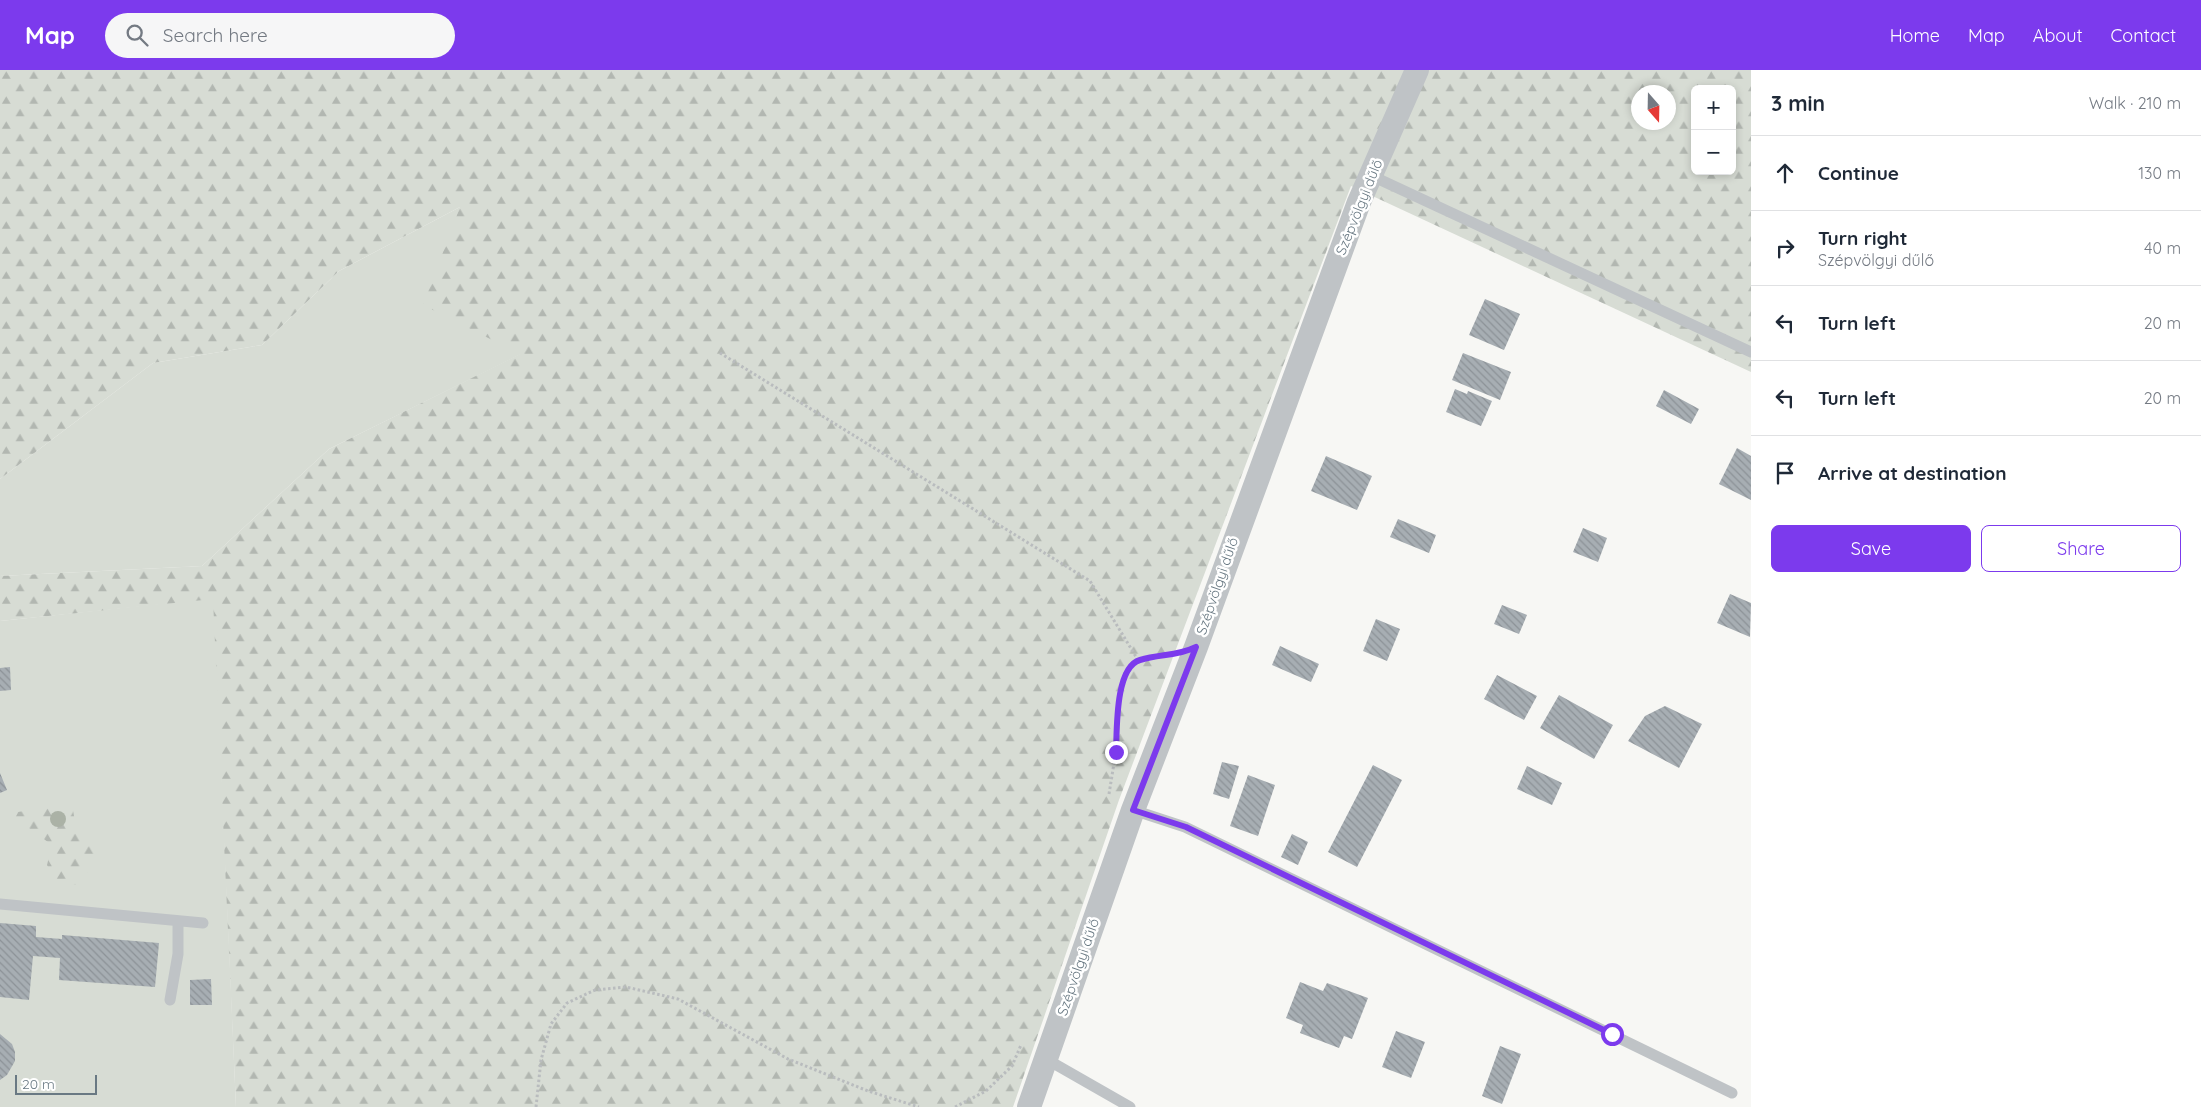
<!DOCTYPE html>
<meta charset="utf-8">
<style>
:root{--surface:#fff;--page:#f6f6f7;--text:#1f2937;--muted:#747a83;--line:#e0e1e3;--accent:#7c3aed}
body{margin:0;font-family:Quicksand,sans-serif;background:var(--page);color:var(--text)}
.controls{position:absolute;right:15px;top:15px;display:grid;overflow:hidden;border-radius:8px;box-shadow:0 2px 8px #0003}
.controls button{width:45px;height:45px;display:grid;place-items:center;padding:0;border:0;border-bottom:1px solid var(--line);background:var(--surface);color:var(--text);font:25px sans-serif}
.compass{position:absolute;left:1631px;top:15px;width:45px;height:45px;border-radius:50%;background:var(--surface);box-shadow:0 2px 8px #0003;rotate:160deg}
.scale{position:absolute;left:15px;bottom:12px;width:82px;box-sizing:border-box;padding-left:5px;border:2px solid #697983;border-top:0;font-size:14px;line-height:18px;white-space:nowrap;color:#697983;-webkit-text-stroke:4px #fff;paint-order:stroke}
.stop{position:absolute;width:15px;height:15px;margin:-11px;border:4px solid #7c3aed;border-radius:50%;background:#fff}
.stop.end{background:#7c3aed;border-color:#fff;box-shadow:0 1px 5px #0008}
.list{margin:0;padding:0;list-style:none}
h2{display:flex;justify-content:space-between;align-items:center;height:65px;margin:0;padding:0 20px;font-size:21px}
h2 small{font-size:16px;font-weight:400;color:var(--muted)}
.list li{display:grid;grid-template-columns:32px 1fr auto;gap:15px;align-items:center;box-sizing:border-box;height:75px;padding:0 20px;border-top:1px solid var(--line)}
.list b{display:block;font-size:19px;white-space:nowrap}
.list p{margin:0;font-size:16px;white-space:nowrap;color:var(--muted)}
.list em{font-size:16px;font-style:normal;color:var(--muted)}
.actions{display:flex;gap:10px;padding:15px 20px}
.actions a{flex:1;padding:11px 0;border:1px solid var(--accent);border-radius:8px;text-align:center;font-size:18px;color:var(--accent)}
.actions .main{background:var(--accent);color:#fff}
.icon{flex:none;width:28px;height:28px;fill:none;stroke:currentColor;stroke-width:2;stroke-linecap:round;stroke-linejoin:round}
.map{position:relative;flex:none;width:1751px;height:1037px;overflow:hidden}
header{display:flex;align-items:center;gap:30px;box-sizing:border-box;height:70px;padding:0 25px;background:var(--accent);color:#fff}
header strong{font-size:24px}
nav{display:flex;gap:28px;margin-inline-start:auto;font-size:18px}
.search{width:350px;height:45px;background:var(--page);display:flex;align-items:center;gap:12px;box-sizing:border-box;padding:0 18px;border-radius:28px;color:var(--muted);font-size:19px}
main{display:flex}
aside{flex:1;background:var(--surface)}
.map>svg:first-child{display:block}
</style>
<header>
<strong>Map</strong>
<div class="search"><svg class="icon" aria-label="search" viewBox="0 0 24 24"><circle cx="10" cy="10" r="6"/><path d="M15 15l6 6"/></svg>Search here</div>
<nav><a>Home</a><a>Map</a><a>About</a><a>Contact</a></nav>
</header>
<main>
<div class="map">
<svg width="1751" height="1037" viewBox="0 0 1751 1037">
<defs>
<pattern id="forest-firs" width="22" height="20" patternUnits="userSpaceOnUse" patternTransform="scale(1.25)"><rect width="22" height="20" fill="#d7dcd4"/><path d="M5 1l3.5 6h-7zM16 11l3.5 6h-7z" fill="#b2b7b1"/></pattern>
<pattern id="building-back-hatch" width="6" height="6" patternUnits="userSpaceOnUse" patternTransform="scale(1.25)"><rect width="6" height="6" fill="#a7aeb3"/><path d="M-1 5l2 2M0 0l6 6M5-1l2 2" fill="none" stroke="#8c9297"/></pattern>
</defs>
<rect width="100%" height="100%" fill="#f7f7f4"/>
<!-- grass -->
<path fill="#d7dcd4" d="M460,137L521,284L329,379L202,496L0,506V409L153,293L262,275L339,201Z
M214,528L236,1037H0V551Z"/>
<!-- forest -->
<path fill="url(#forest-firs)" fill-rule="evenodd" d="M0,0H1751V302L1351,116L1119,730L1013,1037H236L213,529L0,551V506L202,496L329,379L520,284L423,235L460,137L339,201L262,275L153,293L0,409ZM1695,19H1732V101H1695ZM1638,22H1668V52H1638Z
M48,737L73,740L77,764L97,777L93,794L79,814L58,816L47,795L52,775L15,748L18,742Z"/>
<!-- building -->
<path fill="url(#building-back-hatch)" d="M1485,229L1520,244L1504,280L1469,265Z
M1463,283L1511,302L1500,330L1452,310Z
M1455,319L1467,324L1468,321L1492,331L1481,356L1446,342Z
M1664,320L1699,339L1691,354L1656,336Z
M1737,378L1751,386V430L1719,414Z
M1326,386L1372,406L1357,440L1311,421Z
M1398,449L1436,465L1429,483L1390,467Z
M1583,458L1607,468L1598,492L1573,482Z
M1730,524L1751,533L1750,567L1717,553Z
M1502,535L1527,545L1519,564L1494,554Z
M1376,549L1400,559L1387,591L1363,581Z
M1280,576L1319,594L1311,612L1272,595Z
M10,597L11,620L0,621V598Z
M1497,605L1537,626L1524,650L1484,629Z
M1559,625L1613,655L1594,689L1540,658Z
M1665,636L1702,654L1679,698L1628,671L1645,646Z
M1222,692L1239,696L1229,729L1213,724Z
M1373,695L1402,710L1357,797L1328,782Z
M1527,696L1562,713L1552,735L1517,719Z
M0,703L7,720L0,723Z
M1248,705L1275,715L1258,766L1230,756Z
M1292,764L1308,772L1298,795L1281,787Z
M0,853L36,856V867L62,869V865L159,873L155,917L59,910L60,888L33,886L29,930L0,927Z
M211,909L212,935H190V910Z
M1300,912L1323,921L1327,913L1368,928L1352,969L1344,966L1339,978L1300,963L1303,955L1286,948Z
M1396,961L1425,972L1411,1008L1382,997Z
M0,964L12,974L15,982V991L7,1005L0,1010Z
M1500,976L1521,984L1502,1034L1482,1026Z"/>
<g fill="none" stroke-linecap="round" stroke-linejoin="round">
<!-- path -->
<path stroke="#b9bcbe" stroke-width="3" stroke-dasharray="2.5 2.5" stroke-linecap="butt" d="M720,283L1090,511L1138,590
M1109,724L1116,681L1120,629L1125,603L1138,590L1165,586
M536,1037L541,990L551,954L567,933L595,920L626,917L678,929L788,989L868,1021L919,1037
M955,1037L986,1021L1012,996L1021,975"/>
<!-- service -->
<path stroke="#bfc3c6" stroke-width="11" d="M1372,106L1751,282
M1133,740L1185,757L1732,1023
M0,834L203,853
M170,930L178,884V851
M1046,989L1130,1037"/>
<!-- minor -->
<path stroke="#bfc3c6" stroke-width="24" d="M1029,1037L1133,740L1196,577L1359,132L1417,0"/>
</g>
<!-- trees -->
<circle fill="#abb2a6" cx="58" cy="749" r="8"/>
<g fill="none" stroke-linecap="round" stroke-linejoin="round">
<!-- route -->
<path stroke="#7c3aed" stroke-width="6" d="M1116,682C1117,660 1115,597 1140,590C1160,584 1178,586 1196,577L1133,740L1186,757L1612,964"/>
</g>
<g text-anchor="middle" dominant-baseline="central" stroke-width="5" stroke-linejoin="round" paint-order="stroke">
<!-- street labels -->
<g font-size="14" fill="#697983" stroke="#fff">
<text transform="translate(1359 137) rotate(-68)">Szépvölgyi dűlő</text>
<text transform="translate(1217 516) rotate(-71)">Szépvölgyi dűlő</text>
<text transform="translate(1078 897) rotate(-71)">Szépvölgyi dűlő</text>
</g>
</g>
</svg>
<div class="controls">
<button>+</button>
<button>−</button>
</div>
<svg class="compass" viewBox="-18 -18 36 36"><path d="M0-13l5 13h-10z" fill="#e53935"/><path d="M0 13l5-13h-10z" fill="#747a83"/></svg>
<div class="scale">20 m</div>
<div class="stop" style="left:1612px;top:964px"></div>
<div class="stop end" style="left:1116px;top:682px"></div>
</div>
<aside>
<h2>3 min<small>Walk · 210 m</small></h2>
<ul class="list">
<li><svg class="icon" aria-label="ahead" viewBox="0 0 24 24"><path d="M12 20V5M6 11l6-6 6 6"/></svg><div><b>Continue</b></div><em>130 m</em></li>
<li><svg class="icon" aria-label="right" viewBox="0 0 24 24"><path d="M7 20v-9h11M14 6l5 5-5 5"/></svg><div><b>Turn right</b><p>Szépvölgyi dűlő</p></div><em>40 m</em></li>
<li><svg class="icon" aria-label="left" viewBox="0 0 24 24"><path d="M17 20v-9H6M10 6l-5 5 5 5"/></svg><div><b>Turn left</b></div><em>20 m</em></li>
<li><svg class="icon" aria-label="left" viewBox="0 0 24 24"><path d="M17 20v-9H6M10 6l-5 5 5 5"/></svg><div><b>Turn left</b></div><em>20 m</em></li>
<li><svg class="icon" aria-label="arrive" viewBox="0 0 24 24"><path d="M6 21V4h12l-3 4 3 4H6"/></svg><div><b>Arrive at destination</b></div></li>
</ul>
<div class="actions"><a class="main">Save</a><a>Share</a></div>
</aside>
</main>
